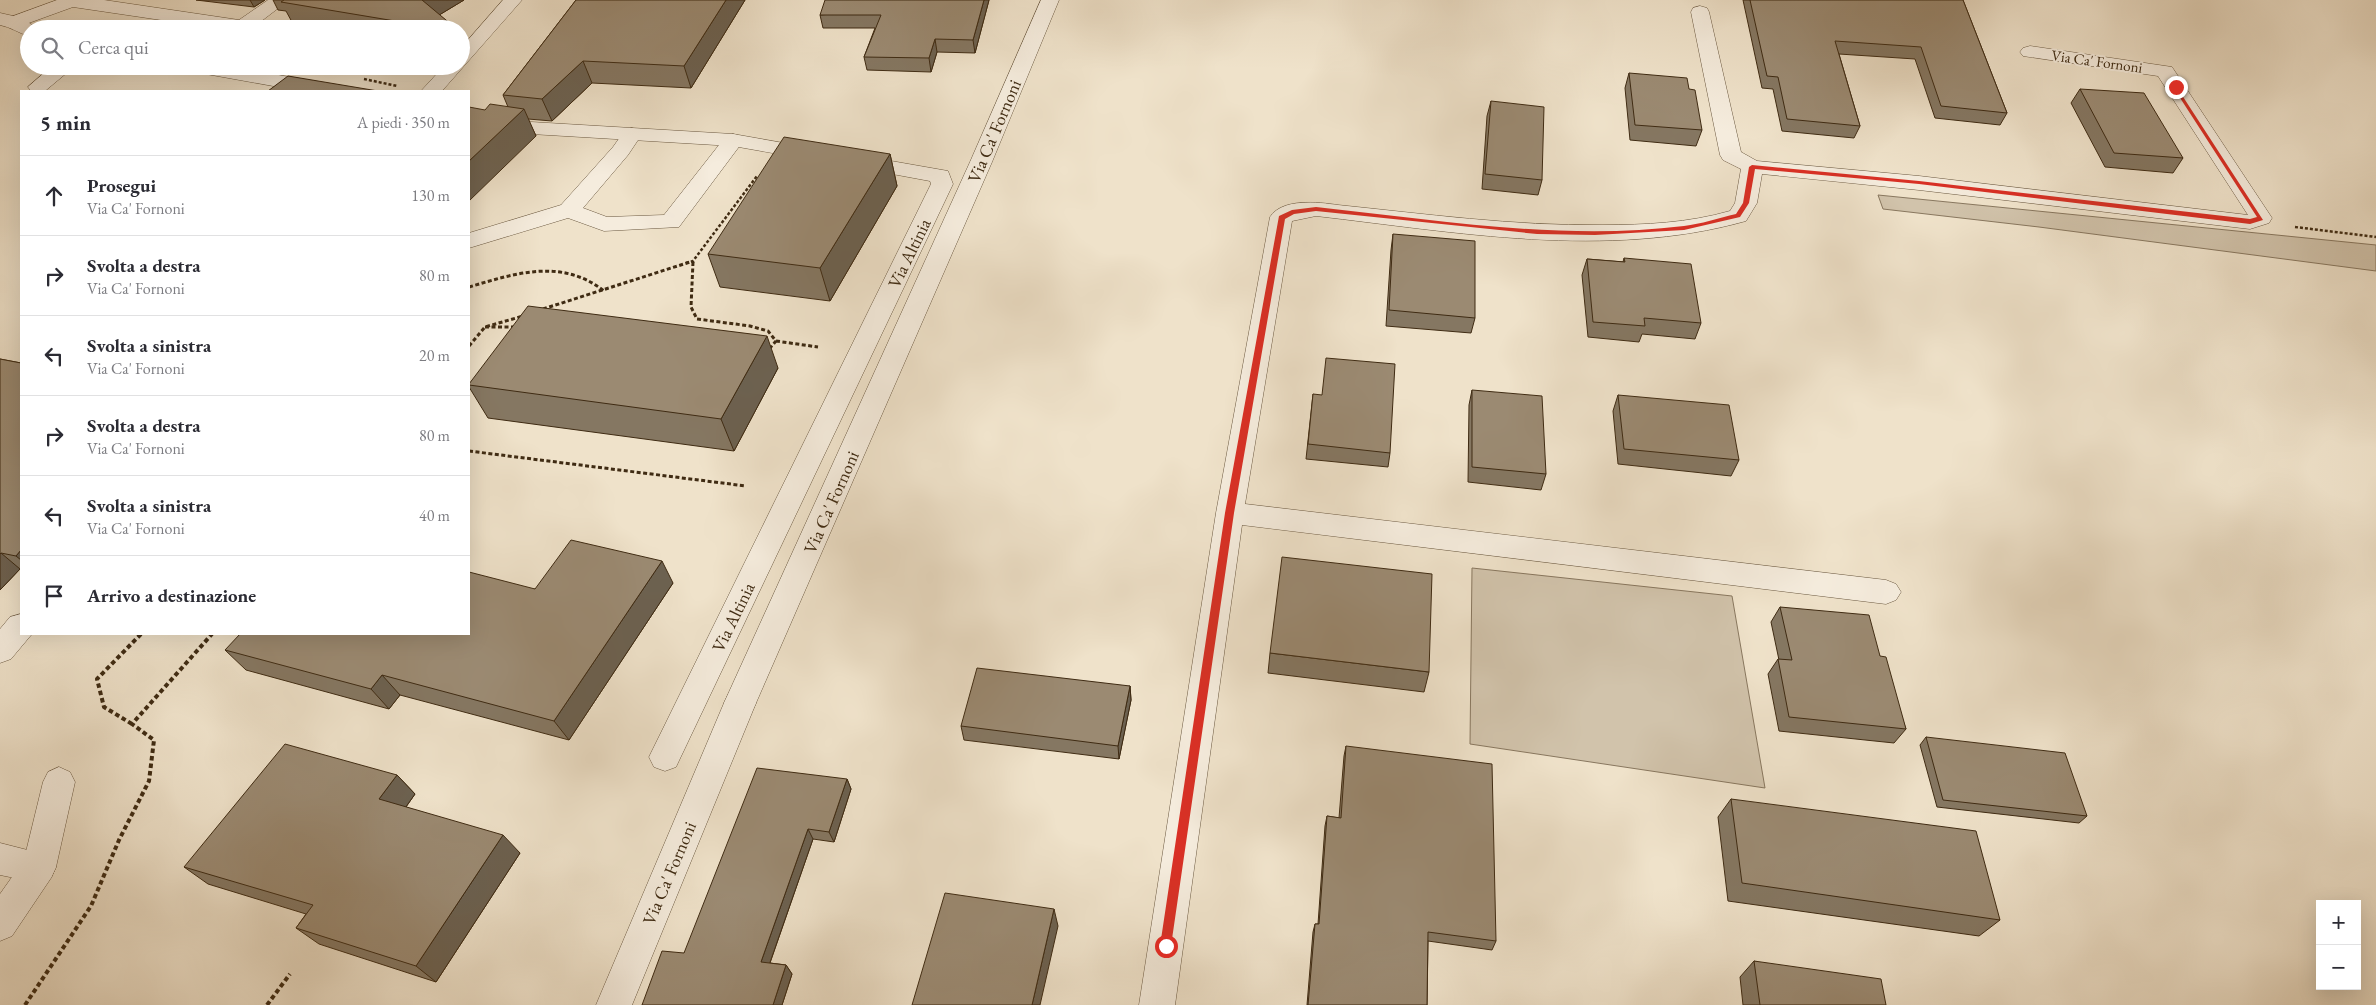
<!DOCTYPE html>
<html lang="it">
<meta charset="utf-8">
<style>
:root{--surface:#fff;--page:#f7f7f7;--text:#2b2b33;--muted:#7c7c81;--line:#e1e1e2}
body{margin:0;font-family:"EB Garamond",serif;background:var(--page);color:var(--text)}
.controls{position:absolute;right:15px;bottom:15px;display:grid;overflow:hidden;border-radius:0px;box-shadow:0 5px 20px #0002}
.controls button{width:45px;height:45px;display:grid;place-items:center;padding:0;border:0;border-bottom:1px solid var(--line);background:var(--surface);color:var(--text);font:25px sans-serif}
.stop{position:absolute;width:15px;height:15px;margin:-11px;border:4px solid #d93025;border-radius:50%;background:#fff}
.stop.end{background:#d93025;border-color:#fff;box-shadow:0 1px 5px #0008}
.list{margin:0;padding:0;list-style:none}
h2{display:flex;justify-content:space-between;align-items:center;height:65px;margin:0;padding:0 20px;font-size:21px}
h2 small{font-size:16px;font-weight:400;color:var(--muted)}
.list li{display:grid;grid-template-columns:32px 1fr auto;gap:15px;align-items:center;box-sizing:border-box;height:80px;padding:0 20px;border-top:1px solid var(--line)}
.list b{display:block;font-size:19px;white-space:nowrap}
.list p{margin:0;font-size:16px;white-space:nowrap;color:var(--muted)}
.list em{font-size:16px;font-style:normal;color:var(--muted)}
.icon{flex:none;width:28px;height:28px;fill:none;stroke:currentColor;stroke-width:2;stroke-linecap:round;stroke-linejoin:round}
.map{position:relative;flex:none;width:2376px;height:1005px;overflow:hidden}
.search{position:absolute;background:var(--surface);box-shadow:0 5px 20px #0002;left:20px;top:20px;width:450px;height:55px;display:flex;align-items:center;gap:12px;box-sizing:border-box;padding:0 18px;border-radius:28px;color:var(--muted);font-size:19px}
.panel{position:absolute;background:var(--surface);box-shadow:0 5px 20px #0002;left:20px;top:90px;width:450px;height:545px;border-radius:0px}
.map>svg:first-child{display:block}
</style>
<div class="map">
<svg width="2376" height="1005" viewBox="0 0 2376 1005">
<rect width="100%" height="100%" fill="#efe2ca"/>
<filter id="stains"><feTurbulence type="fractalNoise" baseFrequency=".004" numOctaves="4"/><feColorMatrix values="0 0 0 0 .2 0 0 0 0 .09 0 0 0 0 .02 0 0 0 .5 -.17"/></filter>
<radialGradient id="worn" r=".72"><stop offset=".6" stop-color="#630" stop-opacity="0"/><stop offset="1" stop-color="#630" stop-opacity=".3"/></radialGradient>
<!-- green -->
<path fill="#d1c3ab" stroke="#88775f" d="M1878,195L2376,245V271L2039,227L1883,209Z
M1472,568L1732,596L1765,788L1470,744Z"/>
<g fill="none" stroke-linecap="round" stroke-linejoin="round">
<!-- lane casing -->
<g stroke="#6b5941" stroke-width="1">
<path id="lane" d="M57,0H104L239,20L268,0H289L251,29H222L73,7L15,28L8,26L6,22L8,18Z
M503,0H522L442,91H421L444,66H461V48Z
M1041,0H1059L992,162L756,703L751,713L740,716L729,713L724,703L970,162Z
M52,66H75L45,91H31L28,87Z
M632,128L639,130L642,134L628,155L583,208L607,217L664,215L726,136L733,134L740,136L744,140L679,227L604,231L568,218L469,248V233L561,205L613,147L625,130Z
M21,614V634H32L11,659L0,663V629L10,617Z
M0,843L51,856L56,867L51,878L39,883L0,875Z"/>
</g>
<!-- street casing -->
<g stroke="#6b5941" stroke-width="1">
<path id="street" d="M1700,6L1707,8L1709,12L1741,152L1757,161L1919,176L2248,215L2158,76L2023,56L2020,52L2023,48L2030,46L2172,67L2272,218L2269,223L2250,229L1919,190L1762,174L1757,203L1746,221C1607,260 1456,232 1316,216L1292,221L1245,504L1886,580L1896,584L1901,592L1896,600L1886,604L1242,525L1175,1005H1139L1216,513L1270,217C1282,198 1318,202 1338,205C1426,214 1513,226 1602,225C1645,225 1688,223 1730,211L1735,203L1741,169L1723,160L1720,155L1691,12L1693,8Z
M0,13L22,18L38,29H29V36C18,33 11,27 0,25Z
M185,66H229L333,85L340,87L343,91H301L195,72L188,70Z
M469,111L531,122L733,134L812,148L820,149L823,154L820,159L812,160L733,146L531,134L469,123Z
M857,155L948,171L953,184L676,767L665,771L654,767L649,757L931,184L930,181L849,166L846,161L849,156Z
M740,690L751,693L756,703L632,1005H596L724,703L729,693Z
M59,767L70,772L75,782L56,867L51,878L12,936L0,941V894L24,860L43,782L48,772Z"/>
</g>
<!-- path-far2 -->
<path stroke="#3f2b13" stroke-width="2.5" stroke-dasharray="3 2" stroke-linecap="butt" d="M364,79L397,86
M2295,227L2376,237
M686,263L693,261L757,176
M693,263V261"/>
<!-- path-far1 -->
<path stroke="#3f2b13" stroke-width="3" stroke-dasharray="4 2.5" stroke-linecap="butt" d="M693,262L691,307L697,319L750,326L768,331L776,341L770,348
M469,287C516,273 562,258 604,291
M543,309L690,262
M485,327H515
M776,341L818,347
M469,346L485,327L523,316
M469,451L746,486"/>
<!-- path -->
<path stroke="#3f2b13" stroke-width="4" stroke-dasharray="4.5 3" stroke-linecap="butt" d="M132,724L104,707L97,679L141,634
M25,1005L91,906L119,840L149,781L154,740L132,724L212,634
M267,1005L290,974"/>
<!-- lane -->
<use href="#lane" fill="#f5ecdd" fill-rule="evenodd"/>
<!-- street -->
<use href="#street" fill="#f5ecdd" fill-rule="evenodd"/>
</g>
<!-- wall -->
<path fill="#857762" stroke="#3f2b13" d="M196,0H265L254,7Z
M273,0H464L439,15L452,25L454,29H334L292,22L286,11L278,10Z
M576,0H745L691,88L592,83L552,121L528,119L536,136L485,110L508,107L503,95Z
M989,0L975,53L937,52L931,72L867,70L864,57L875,28H823L820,15Z
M1743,0H1963L2007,113L2000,125L1935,118L1915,59L1839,54L1860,126L1854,138L1782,131L1773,89L1762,88Z
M1629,73L1702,130L1696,146L1630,140L1625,88Z
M2080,89L2183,158L2173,173L2105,167L2071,103Z
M1491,101L1542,180L1538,195L1482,189L1487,116Z
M890,154L897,186L830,301L720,287L708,254Z
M1393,234L1475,318L1471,333L1386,326L1391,250Z
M1624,258L1701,323L1695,339L1642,334L1639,342L1588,337L1582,275L1587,259L1623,262Z
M0,359L21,363V569H20L0,590Z
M778,368L734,451L488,418L469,387V384Z
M1472,390L1546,474L1541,490L1468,482L1469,405Z
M1313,394L1390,453L1388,467L1306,459Z
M1618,395L1739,460L1731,476L1618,464L1613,411Z
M673,583L569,740L400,695L389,709L246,670L225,650L535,589Z
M1780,607L1880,656L1906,729L1894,743L1779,731L1768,674L1778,659L1779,660L1771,622Z
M1270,653L1429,672L1424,692L1268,673Z
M1130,686L1131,700L1119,759L964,740L961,726Z
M1926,737L2087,816L2079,823L1937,807L1920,745Z
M1346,746L1496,941L1492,950L1428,941L1427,1005H1307L1313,932L1315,924H1318L1325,826L1327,816L1339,818L1344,756Z
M397,775L415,794L406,807L520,853L436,982L319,944L296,928L306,914L208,884L184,867Z
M847,779L851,789L834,842L813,839L770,963L786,965L792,974L782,1005H642L684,953Z
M1731,799L2000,920L1979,936L1728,901L1718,817Z
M1754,961L1886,1005H1743L1740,977Z"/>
<!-- shaded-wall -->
<path fill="#6c6150" stroke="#3f2b13" d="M250,0H265L254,7Z
M421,0H464L431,20Z
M726,0H745L691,88L684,66Z
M984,0H989L975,53L973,40Z
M935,39L937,52L931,72L929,58Z
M583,61L592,83L552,121L542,99Z
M524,109L536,136L469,201V161Z
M890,154L897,186L830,301L820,268Z
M767,336L778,368L734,451L721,419Z
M21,550V560L16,556Z
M1,553L20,569L0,590V554Z
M662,561L673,583L569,740L554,721Z
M382,675L400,695L389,709L371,689Z
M1130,686L1131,700L1119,759L1118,746Z
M397,775L415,794L398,818L379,799Z
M847,779L851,789L834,842L829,832Z
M808,829L813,839L767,971L761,962Z
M503,835L520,853L436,982L416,966Z
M1054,909L1058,926L1040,1005H1032Z
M786,965L792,974L782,1005H773Z"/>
<!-- building -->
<path fill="#9b8a72" stroke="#3f2b13" d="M284,0H422L452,25L450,29H443L281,2Z
M576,0H726L684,66L583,61L542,99L503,95Z
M825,0H984L973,40L935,39L929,58L864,57L881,15H820Z
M1750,0H1963L2007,113L1941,106L1921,47L1835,41L1860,126L1787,119L1778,77L1767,76Z
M1629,73L1687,78L1689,89L1695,90L1702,130L1635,125Z
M288,76L378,91H268Z
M2080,89L2144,93L2183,158L2114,153Z
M1491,101L1544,107L1542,180L1485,174Z
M490,104L524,109L469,161V107L485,110Z
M784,137L890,154L820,268L708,254Z
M1393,234L1475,241V318L1389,310Z
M1624,258L1691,264L1701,323L1644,318L1645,326L1593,322L1587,259L1625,262Z
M528,306L767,336L721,419L469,385V384Z
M1326,358L1395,364L1390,453L1308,444L1313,394L1322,395Z
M0,359L21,363V550L16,556L1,553L0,554Z
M1472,390L1542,396L1546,474L1472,467Z
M1618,395L1729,405L1739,460L1624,449Z
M571,540L662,561L554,721L382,675L371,689L225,650L240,634H469V572L535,589Z
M1282,557L1432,574L1429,672L1270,653Z
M1780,607L1869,615L1880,656L1886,657L1906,729L1789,717L1778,659L1792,660Z
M977,668L1130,686L1118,746L961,726Z
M1926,737L2065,753L2087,816L1943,800Z
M285,744L397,775L379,799L503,835L416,966L296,928L313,905L184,867Z
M1346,746L1492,764L1496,941L1428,932L1427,1005H1308L1315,924H1319L1327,816L1341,818Z
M757,768L847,779L829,832L808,829L761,962L786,965L773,1005H642L662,951L684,953Z
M1731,799L1976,831L2000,920L1742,883Z
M945,893L1054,909L1032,1005H912Z
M1754,961L1881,979L1886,1005H1760Z"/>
<!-- route -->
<path fill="#d93025" d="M2176,86L2263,220L2250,224L1919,184L1755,169L1749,203L1740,217L1684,230L1595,235L1537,234L1316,211L1294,214L1285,219L1234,513L1171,946L1169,950H1162L1160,946L1225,513L1279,216L1292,210L1316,207C1438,220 1562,241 1684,226C1701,224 1719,218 1736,214L1743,203L1749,167L1752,165L1919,181L2250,219L2257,217L2173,87Z"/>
<g text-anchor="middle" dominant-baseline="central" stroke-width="4" stroke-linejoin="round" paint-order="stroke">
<!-- far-street labels -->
<g font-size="15" fill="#3f2b13" stroke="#f5ecdd">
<text transform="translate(2097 61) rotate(8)">Via Ca' Fornoni</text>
</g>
<!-- street labels -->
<g font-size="18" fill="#3f2b13" stroke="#f5ecdd">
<text transform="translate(994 131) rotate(-67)">Via Ca' Fornoni</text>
<text transform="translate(909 253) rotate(-64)">Via Altinia</text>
<text transform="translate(831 502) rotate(-66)">Via Ca' Fornoni</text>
<text transform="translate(733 617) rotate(-64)">Via Altinia</text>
<text transform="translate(669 873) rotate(-67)">Via Ca' Fornoni</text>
</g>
</g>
<rect width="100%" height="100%" filter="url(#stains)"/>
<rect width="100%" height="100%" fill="url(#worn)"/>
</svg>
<div class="controls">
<button>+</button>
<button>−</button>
</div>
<div class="stop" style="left:1166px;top:946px"></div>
<div class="stop end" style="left:2176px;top:87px"></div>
<div class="search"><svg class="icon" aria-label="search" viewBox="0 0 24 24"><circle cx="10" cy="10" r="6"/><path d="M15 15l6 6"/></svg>Cerca qui</div>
<section class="panel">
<h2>5 min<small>A piedi · 350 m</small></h2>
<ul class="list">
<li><svg class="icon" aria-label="ahead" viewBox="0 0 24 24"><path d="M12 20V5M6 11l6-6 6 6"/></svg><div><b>Prosegui</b><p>Via Ca' Fornoni</p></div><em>130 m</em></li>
<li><svg class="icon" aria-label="right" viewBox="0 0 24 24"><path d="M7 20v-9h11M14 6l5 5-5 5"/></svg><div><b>Svolta a destra</b><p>Via Ca' Fornoni</p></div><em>80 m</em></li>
<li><svg class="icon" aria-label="left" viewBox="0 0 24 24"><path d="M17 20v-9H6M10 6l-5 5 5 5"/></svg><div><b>Svolta a sinistra</b><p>Via Ca' Fornoni</p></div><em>20 m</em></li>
<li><svg class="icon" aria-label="right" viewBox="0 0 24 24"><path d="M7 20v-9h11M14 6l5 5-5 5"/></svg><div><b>Svolta a destra</b><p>Via Ca' Fornoni</p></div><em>80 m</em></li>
<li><svg class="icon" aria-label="left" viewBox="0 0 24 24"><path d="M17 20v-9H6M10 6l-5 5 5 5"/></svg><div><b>Svolta a sinistra</b><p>Via Ca' Fornoni</p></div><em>40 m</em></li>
<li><svg class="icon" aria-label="arrive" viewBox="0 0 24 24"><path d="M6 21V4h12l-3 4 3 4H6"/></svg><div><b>Arrivo a destinazione</b></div></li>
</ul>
</section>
</div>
